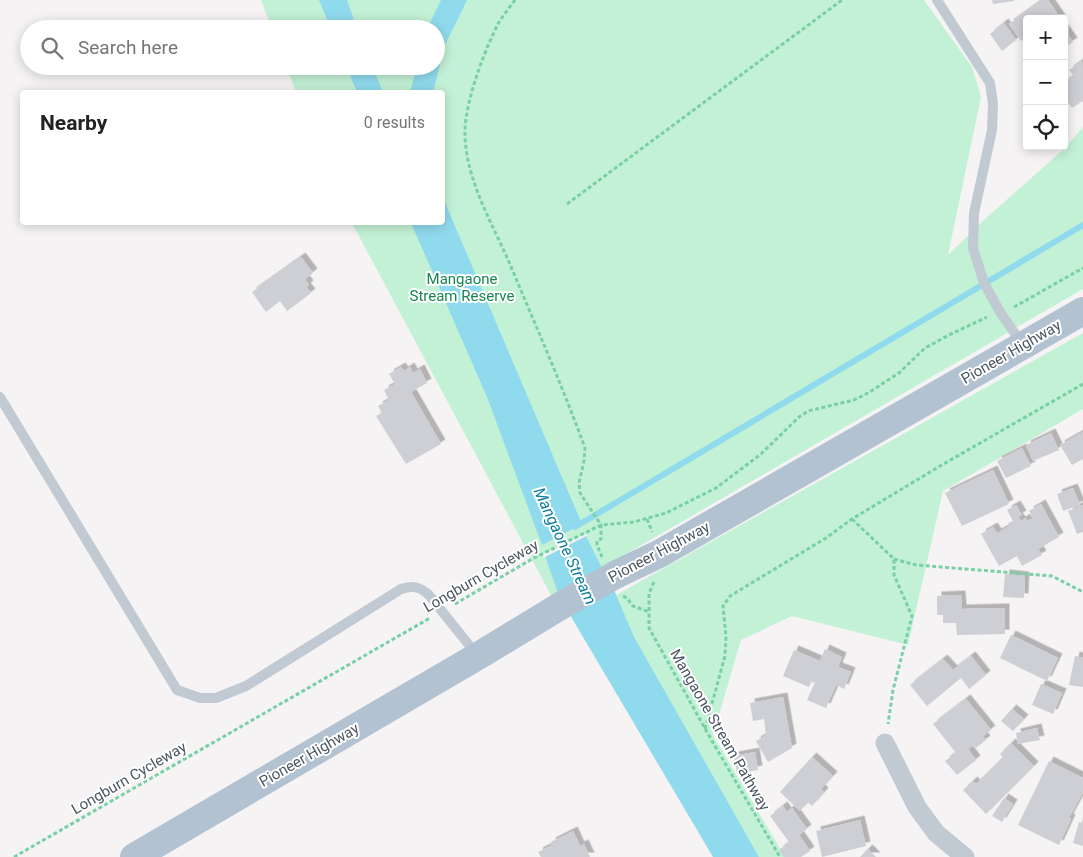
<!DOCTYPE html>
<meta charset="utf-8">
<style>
:root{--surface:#fff;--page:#f6f6f6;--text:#222;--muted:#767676;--line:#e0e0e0}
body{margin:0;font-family:Roboto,sans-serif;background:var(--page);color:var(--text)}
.controls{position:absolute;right:15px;top:15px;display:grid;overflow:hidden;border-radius:5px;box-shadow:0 2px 12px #0003}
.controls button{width:45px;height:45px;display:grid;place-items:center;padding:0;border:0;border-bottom:1px solid var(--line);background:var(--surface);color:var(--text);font:25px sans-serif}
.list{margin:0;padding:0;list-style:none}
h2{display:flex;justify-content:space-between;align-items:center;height:65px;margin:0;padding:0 20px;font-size:21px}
h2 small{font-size:16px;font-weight:400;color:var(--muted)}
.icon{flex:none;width:28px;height:28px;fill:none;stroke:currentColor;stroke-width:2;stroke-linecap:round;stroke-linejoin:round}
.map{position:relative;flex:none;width:1083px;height:857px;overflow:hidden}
.search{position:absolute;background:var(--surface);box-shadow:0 2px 12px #0003;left:20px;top:20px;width:425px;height:55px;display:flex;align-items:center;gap:12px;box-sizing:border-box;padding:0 18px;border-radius:28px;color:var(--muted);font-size:19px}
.panel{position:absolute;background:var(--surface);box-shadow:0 2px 12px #0003;left:20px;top:90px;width:425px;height:135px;border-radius:5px}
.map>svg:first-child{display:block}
</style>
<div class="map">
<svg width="1083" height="857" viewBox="0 0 1083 857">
<defs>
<filter id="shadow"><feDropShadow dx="4.5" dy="-4.5" stdDeviation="0" flood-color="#0004"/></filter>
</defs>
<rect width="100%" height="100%" fill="#f5f3f3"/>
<!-- green -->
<path fill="#c3f1d5" d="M261,0H924L972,67L981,97L948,255L985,219L1064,149L1083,127V289L552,597L352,223L442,222V92H296L286,66H436V29H272Z
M1083,333V409L943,491L908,645L792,616L741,640L713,735L785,857H731L593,608Z"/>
<!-- water -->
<path fill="#90daee" d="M319,0H347L357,29H331Z
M441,0H467L445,45L433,92H410L417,66H436V29H427Z
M346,66H372L383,92H357Z
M443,198L582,524L542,545L487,397L411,223L442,222Z
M586,536L602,568L558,593L545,556Z
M614,590L634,637L759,857H713L570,615Z"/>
<!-- pier -->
<path fill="#f5f3f3" d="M585,534L588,535L543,558V554Z"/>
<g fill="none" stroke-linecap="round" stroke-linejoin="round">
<!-- stream -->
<path stroke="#90daee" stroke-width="6" d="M575,527L1083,225
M556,530L567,553"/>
</g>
<!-- building -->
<path fill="#cdcfd5" filter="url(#shadow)" d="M992,0H1014V1L993,4Z
M1042,0H1048L1061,19H1027V37L1021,41L1009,24Z
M1004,23L1016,40L1002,51L990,34Z
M1064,29L1073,42L1064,48Z
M1082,61L1083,101L1072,108L1064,97V83L1074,76L1069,70Z
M301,257L313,273L305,279L309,285L306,287L311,293L287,311L280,301L266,312L252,292Z
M401,367L404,371L410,367L413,373L420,369L427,383L411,392L441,444L406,464L376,416L382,413L378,406L389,400L384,390L395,384L389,374Z
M1083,432V459L1072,465L1060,445Z
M1051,433L1059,450L1033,461L1026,445Z
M1022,448L1031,466L1006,478L997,461Z
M993,470L1009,504L962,526L945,493Z
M1073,488L1080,505L1063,511L1057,494Z
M1041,504L1059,537L1038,549L1042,555L1022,566L1017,556L999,566L981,534L993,527L997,533L1010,526L1008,523L1013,521L1007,510L1016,505L1022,515L1018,517L1021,521L1026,518L1027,521L1033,518L1029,511Z
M1083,505V532L1077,534L1068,511Z
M1005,574L1025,576L1024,598L1003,597Z
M961,595L962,609L1005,608V634L957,635L956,623H943V615H937V596Z
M1011,635L1058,658L1047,681L1000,658Z
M825,649L842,657L838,667L851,672L844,689L836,685L826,708L807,700L815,682L812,680L809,687L783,676L794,650L820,661Z
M971,656L986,675L969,689L961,678L927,706L910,685L943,659L953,670Z
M1075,656L1083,658V687L1069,685Z
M1041,684L1062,693L1053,714L1032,705Z
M783,697L792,748L768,762L756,741L766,735L764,719L753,721L750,703Z
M966,699L991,730L983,736L986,740L976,748L973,745L968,749L976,760L957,775L945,761L956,753L933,724Z
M1012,709L1024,719L1013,731L1001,721Z
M1037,728L1040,740L1018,744L1016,733Z
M1011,743L1034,766L986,814L963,790L973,781L976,784L1003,757L1000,754Z
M755,752L758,770L737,774L734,756Z
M812,757L833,776L821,789L824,792L812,806L808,802L800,811L780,792Z
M1049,761L1083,778V792L1069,818L1071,819L1059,845L1018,825Z
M1004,798L1013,804L1002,822L992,816Z
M783,806L787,812L792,808L807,829L799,835L810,851L801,857H784L779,850L789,842L770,816Z
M860,820L866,846L822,857L816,831Z
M1079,822L1083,823V846L1073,843Z
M573,831L580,846L584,844L590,857H541L538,852L552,845L551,842Z
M868,849L876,857H860Z"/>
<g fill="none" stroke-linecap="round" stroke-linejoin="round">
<!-- path -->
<path stroke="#7ad0a6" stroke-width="3" stroke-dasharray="4 2.5" stroke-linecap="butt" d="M515,0C510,7 504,14 499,22C485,49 466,99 465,130C464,176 491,221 509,262C535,324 562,385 585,448L584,461L579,483L580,493L601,525V539L597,541V545L602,557
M567,204L842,0
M1014,307L1083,268
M647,519L652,532
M852,519L894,559V575L912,616L893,690L888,724
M894,559L916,565L1052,576L1083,592
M654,582L649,593V628L712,741L780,857
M623,596L627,598L633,606L649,612
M455,604L532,559L601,525L634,522L666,513L716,488L761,454L799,417L808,411L854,400L868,393L899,373L925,348L949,335L987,317
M705,729L725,656L726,637L723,606L730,596L826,538L852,519L940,466L1083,384
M14,857L430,618"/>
<!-- service -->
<path stroke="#c1cad2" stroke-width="10" d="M937,0L990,83L993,104L992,130L974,213L973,248L984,283L1000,312L1022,344
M0,397L177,690L200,698H216L246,686L401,589C414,585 420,587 429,595L477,655"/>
<!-- minor -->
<path stroke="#c1cad2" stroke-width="19" d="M885,743L917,807L936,833L965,857"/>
<!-- primary -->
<path stroke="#b3c2d1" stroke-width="28" d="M617,574L659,554L1083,311
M134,857L478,656L562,605"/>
<!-- primary-bridge -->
<path stroke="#b3c2d1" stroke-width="28" d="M562,605L617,574"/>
</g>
<g text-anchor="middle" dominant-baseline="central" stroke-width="4" stroke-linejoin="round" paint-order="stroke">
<!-- park labels -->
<g font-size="15" fill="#17864f" stroke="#fff">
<text x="462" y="279">Mangaone<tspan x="462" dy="17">Stream Reserve</tspan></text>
</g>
<!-- street labels -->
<g font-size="15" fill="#4a5661" stroke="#fff">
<text transform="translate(1011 352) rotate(-30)">Pioneer Highway</text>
<text transform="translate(659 552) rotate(-28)">Pioneer Highway</text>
<text transform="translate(481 576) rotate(-30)">Longburn Cycleway</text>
<text transform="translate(720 730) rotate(60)">Mangaone Stream Pathway</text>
<text transform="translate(309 755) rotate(-30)">Pioneer Highway</text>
<text transform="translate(129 778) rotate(-30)">Longburn Cycleway</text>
</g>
<!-- water labels -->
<g font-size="16" font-style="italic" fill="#0c7c9b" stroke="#fff">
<text transform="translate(565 546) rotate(65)">Mangaone Stream</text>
</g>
</g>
</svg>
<div class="controls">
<button>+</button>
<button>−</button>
<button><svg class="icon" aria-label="locate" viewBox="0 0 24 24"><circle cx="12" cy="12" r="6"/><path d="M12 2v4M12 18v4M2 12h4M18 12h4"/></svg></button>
</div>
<div class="search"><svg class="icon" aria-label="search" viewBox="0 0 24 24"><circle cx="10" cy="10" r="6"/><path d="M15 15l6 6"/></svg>Search here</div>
<section class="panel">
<h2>Nearby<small>0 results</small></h2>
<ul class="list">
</ul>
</section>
</div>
